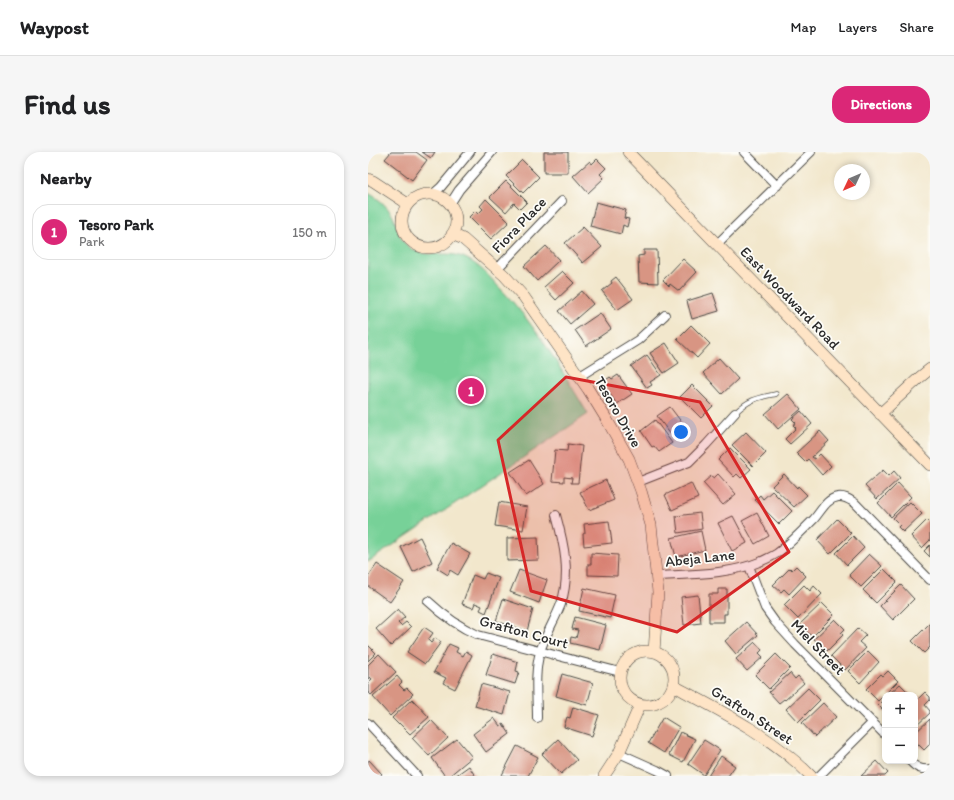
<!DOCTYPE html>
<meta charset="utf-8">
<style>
:root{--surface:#fff;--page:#f6f6f6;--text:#202124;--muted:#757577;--line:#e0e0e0;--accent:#db2777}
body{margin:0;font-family:Itim,sans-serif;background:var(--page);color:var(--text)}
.controls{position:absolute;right:12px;bottom:12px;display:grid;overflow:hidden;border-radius:8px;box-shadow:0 2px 6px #0003}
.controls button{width:36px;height:36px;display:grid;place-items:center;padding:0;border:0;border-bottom:1px solid var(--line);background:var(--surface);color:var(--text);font:20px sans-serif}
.compass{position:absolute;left:466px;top:12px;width:36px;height:36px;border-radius:50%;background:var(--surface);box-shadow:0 2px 6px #0003;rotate:226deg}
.you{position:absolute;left:313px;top:280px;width:14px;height:14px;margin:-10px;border:3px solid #fff;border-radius:50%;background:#1a73e8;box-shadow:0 0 0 6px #1a73e833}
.badge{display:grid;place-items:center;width:26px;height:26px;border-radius:50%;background:var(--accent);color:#fff;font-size:13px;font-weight:700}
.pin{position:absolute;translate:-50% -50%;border:2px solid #fff;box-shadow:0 1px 4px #0006}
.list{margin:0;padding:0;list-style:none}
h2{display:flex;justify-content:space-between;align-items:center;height:52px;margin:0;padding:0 16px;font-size:17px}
h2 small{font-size:13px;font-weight:400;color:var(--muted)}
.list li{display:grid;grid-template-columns:26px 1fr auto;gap:12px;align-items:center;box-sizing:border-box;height:56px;margin:0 8px 8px;padding:0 8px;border:1px solid var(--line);border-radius:16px}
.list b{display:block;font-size:15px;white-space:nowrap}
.list p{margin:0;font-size:13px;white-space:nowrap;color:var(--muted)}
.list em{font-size:13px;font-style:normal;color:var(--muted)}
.map{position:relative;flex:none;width:562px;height:624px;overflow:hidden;border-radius:16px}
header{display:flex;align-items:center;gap:24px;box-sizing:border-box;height:56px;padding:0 20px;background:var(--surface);border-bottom:1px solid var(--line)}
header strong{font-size:19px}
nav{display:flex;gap:22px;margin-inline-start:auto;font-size:14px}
.intro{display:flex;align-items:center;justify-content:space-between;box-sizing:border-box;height:96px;padding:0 24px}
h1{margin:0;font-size:28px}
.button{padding:10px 18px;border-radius:16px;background:var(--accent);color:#fff;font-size:14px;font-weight:700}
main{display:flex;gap:24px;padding:0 24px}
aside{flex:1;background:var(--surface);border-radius:16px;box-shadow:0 2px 6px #0003}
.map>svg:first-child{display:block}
</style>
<header>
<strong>Waypost</strong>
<nav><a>Map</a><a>Layers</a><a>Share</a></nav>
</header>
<div class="intro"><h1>Find us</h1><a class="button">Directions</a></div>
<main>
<aside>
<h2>Nearby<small></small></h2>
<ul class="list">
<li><span class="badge">1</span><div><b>Tesoro Park</b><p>Park</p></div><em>150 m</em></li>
</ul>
</aside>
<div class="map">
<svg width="562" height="624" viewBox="0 0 562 624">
<rect width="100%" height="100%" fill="#fdfcf7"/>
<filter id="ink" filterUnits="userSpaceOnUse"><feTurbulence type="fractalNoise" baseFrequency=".025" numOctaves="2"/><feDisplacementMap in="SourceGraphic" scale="8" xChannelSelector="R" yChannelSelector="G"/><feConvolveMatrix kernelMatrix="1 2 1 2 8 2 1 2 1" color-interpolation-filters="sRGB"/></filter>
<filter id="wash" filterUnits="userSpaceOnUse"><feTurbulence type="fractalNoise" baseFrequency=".012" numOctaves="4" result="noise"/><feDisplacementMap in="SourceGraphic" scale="16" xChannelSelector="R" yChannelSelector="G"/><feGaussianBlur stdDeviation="0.9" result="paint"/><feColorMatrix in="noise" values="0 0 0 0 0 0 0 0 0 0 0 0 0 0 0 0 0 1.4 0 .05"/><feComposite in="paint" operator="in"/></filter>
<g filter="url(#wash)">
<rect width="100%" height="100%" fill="#f2e7cc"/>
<!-- green -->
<path fill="#77d198" stroke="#517e62" d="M0,41C12,47 22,56 27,69C30,78 32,88 41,95C59,109 79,96 99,107C111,113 120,123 129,133C167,171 193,217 220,262L0,410Z"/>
<g id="blocks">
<!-- building -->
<path fill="#d89583" d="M23,0H48L59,8L44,28L17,7Z
M54,0H67L63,6Z
M176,0H200V21H176Z
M229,7L238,16L232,22L236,26L220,41L205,24L222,9L224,12Z
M154,8L171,25L155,41L138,24Z
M138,29L159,50L152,57L146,51L138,60L122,45Z
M118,47L141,70L123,87L101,65L107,59L110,62L115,57L112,54Z
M228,50L258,58L256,66L261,67L259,75L255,73L253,82L222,74Z
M215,75L234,95L215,111L197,91Z
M178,94L191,108L169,129L156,114Z
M276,98H289L290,131L271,130L270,104L276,103Z
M315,107L329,120L311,139L302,132L301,134L295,128Z
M194,119L206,131L188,148L176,135Z
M248,125L265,147L249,158L234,139L244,131L243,129Z
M214,139L225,152L202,172L191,159Z
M345,141L351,159L324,167L319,149Z
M232,161L243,177L218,194L207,178Z
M323,173L342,192L329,206L309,187Z
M298,191L311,211L296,221L282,201Z
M279,203L293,223L282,230L284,233L279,236L263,214Z
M351,206L370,227L354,242L335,221Z
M250,223L264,242L249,252L234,231L242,225L244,227Z
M324,233L345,254L333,266L312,245Z
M420,242L433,257L410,277L397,262Z
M302,255L321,280L315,285L313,282L306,287L289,264Z
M433,259L444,272L422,292L417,287L428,276L425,273L428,271L424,267Z
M287,268L304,291L291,300L286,294L284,295L273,279Z
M452,279L461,289L444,305L447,307L452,302L463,314L454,323L440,307L437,310L428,301Z
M378,280L398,301L385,314L364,293Z
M200,292L214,294L210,331H203L204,326L196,325V330L184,329L187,298L199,299Z
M362,296L383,317L373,326L369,322L366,325L350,308Z
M161,308L176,332L158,344L142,320Z
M515,318L521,324L526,319L532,326L509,347L497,334Z
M350,322L368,342L355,353L335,331L343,324L346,326Z
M416,322L429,336L430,334L439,343L426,355L404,334Z
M238,328L246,348L221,358L212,340Z
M323,331L330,346L304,358L297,343Z
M530,331L543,345L523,365L510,351Z
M404,339L424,359L411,372L387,348L392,343L395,347Z
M131,350L159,355L155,378L127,374Z
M542,350L554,362L535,380L530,375L532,373L525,366Z
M332,361L334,377L310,381L308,364Z
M389,361L401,384L387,392L374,369Z
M365,364L379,391L364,399L350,371Z
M469,367L483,381L462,402L449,388Z
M559,368L562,371V388L554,396L543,384Z
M241,369L244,391L216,394L215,382L217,381L216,372Z
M333,379L337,398L308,405L303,386Z
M485,384L496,396L479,413L468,401Z
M52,385L64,410L45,420L33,395Z
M170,385L171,408L139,409V386Z
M83,391L102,402L90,423L82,418L80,423L69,416Z
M562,393V405L556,399Z
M223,401L250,403L249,424L220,423V412H223Z
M501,402L514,414L493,435L481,423Z
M9,412L36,430L22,450L0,434V425Z
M428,414L438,424L421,442L416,437L413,440L405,433L422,416L424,418Z
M516,417L529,430L508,451L495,438Z
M151,418L179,428L171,451L142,440Z
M118,421L131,426L118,461L112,458L114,454L107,451L105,456L94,452L105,423L115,427Z
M436,433L442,439L446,434L454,442L430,467L416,453Z
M533,433L546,447L525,468L512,454Z
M216,436L247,443L242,466L211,459Z
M350,437H359V462H356V470H341V442H350Z
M330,443L333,471L316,473L313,445Z
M135,447L165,457L159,479L128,469Z
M454,451L466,463L444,485L432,472Z
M30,457L37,465L30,471L33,474L38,470L43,475L23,494L8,477Z
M207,465L238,473L232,498L202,491L203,485L208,486L210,478L204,477Z
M467,467L477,477L473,481L475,483L459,499L446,487Z
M378,470L390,483L368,502L357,489Z
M562,471V495L556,501L544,489Z
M56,475L65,481L60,488L63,491L67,486L73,490L57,512L39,500Z
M490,476L498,483L491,490L498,496L477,518L463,504Z
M387,490L394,498L391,501L395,505L379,519L368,507Z
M81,492L90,496L88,500L95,504L98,499L104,503L87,537L75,531L78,526L66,520Z
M0,493L8,501L0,509Z
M500,499L511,510L492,531L480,519Z
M11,502L28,520L3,543L0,540V531L4,527L2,525L0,527V513Z
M125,502L150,510L148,519L151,520L147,532L118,523Z
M408,502L422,516L401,537L387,523Z
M520,519L530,529L510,549L498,537L513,522L515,524Z
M422,521L427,527L430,524L436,531L417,548L416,547L411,551L401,540Z
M194,522L225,531L219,553L188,544Z
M29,524L34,530L31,533L36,538L39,536L45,542L22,564L5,545Z
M113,532L142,540L136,563L107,554Z
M532,532L543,543H520Z
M440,536L452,548L430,570L418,557Z
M557,540L562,545V548L557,553L562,559V561L547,575V550Z
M517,546V560L510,553Z
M44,547L61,565L42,582L31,571L30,572L24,566Z
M455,551L468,565L447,585L434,571Z
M205,555L231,563L224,584L196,575L199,565L202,566Z
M295,565L311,575L296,601L280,591Z
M126,566L132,574L135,572L142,582L118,600L105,582Z
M562,567V592L556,598L547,589V581Z
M63,568L80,586L61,604L44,586Z
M312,580L327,587L315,610L301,603Z
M89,587L104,605L81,624H77L64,606Z
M190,587L209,608L193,622L174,602Z
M336,588L352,598L336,623L320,612Z
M149,594L170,605L160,624H137L134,623Z
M353,604L367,614L360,624H340Z
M1,608L14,622L12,624H0V610Z
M509,609L520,621L517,624H493Z
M101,614L107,624H87Z"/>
</g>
</g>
<g filter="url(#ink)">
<use href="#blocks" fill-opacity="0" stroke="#494743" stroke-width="1"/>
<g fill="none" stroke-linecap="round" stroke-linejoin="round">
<!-- lane casing -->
<g stroke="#494743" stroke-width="5.5">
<path id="lane" d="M367,261C381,247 390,246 408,242"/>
</g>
<!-- street casing -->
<g stroke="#494743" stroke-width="10">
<path id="street" d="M376,0L409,34
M0,1L1,0
M65,42L73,35L102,0
M82,52L91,38L124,0
M349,92L443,0
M129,117L194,49
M212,224L270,188L297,163
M270,330L321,310L338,293L367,261
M381,414L397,456L407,470L427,492L517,583
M288,424C324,422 360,423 394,409C398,407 403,405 408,402C422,392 434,379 446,367C454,358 458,347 470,345C477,344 482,348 487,351L562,428
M60,449C75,463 91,475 110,483L252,520
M169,566C169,544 166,521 172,500C177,483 187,468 193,452C203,422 196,392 188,363
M0,571L49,624
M251,601L289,618L300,624
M542,609C548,616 553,618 562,617
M451,624L505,570"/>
</g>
<!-- secondary casing -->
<g stroke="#494743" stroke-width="12">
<path id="secondary" d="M260,0L562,313
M0,27L5,29L40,52
M34 69a27 27 0 1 1 54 0a27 27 0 1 1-54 0Z
M84,82L95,87L136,123L156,145L220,237L239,268L261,307L273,339L283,373L290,440L286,500
M512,262L551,226L562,217
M252 526a27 27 0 1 1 54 0a27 27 0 1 1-54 0Z
M306,534C353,559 405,585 443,624
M236,624L251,601L272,553"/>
</g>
<!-- lane -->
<use href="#lane" stroke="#fff" stroke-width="4"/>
<!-- street -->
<use href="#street" stroke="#fff" stroke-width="8"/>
<!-- secondary -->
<use href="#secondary" stroke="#fee4c6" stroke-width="11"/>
</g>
</g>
<!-- marked area -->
<path fill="#d62828" fill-opacity="0.2" stroke="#d62828" stroke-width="3" stroke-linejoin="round" d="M198,225L332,250L421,400L309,480L163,439L130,288Z"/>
<g text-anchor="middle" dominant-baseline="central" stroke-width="3.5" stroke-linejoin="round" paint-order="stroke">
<!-- street labels -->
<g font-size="15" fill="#2b2b2b" stroke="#fdfcf7">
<text transform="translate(151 73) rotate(-46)">Fiora Place</text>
<text transform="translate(422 146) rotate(46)">East Woodward Road</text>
<text transform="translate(250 260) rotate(60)">Tesoro Drive</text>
<text transform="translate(332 406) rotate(-6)">Abeja Lane</text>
<text transform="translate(156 480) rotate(15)">Grafton Court</text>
<text transform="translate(450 495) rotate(46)">Miel Street</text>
<text transform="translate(384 563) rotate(33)">Grafton Street</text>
</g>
</g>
</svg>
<div class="controls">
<button>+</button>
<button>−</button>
</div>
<svg class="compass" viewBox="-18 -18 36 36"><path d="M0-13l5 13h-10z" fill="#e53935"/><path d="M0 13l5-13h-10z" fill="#757577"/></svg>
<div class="you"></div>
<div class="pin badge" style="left:103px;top:239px">1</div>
</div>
</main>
